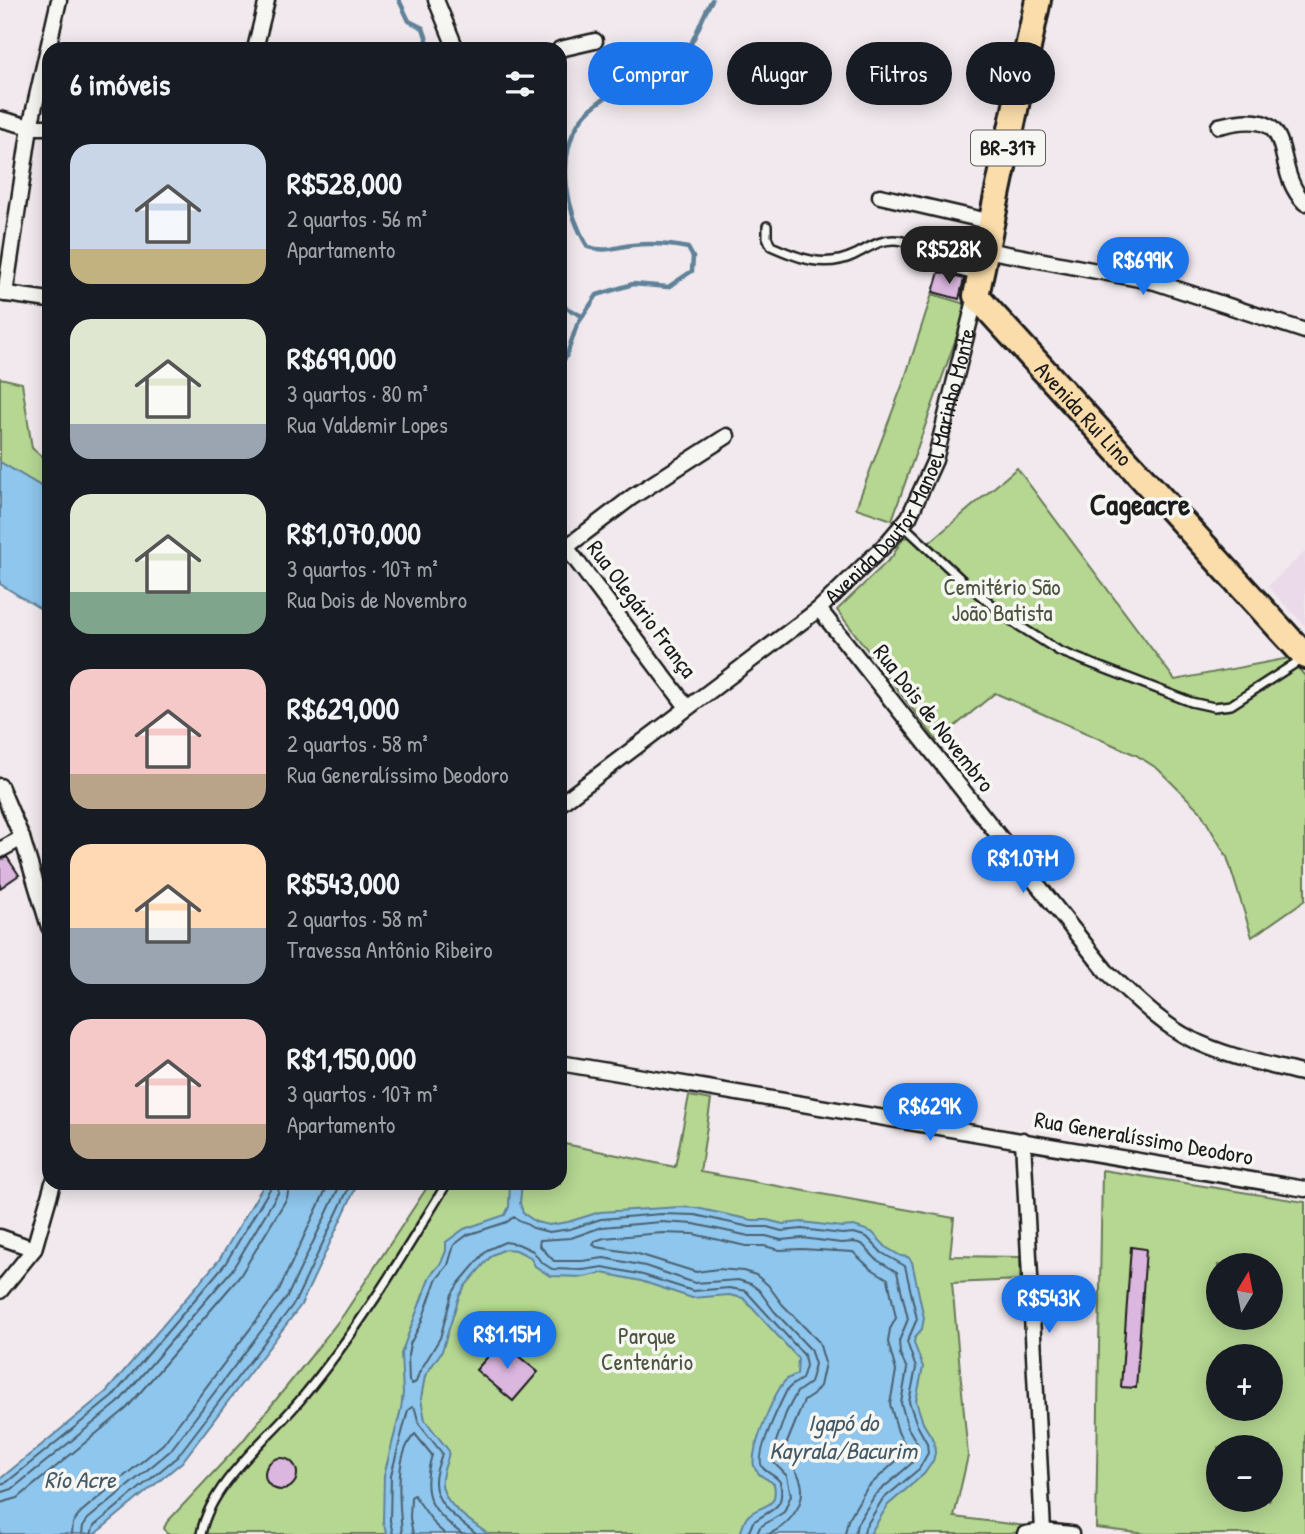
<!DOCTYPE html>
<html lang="pt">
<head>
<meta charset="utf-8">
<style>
	body { margin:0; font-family:"Patrick Hand",sans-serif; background:#20242c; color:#f1f3f6; height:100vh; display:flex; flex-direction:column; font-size:26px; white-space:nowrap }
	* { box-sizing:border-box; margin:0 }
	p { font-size:23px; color:#9ea1a6 }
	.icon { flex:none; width:38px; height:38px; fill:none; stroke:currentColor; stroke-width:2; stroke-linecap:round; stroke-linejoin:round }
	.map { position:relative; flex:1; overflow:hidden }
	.side { position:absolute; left:42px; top:42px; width:525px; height:1148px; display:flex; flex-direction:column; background:#171b24; border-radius:21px; box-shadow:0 4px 18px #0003 }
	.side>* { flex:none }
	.top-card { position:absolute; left:588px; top:42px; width:611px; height:63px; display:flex; gap:14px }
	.needle { width:46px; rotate:10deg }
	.controls { position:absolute; left:1206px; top:1253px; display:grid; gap:14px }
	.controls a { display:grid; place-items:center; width:77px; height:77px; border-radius:50%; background:#171b24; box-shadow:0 4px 18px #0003; font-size:35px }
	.price { position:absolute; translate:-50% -60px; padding:0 16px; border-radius:24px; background:#1a73e8; color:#fff; font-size:23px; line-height:46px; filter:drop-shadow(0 2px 4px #0008) }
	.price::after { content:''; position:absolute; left:50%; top:42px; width:21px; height:16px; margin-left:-10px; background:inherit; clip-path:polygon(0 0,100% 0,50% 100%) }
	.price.active { background:#222; color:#fff }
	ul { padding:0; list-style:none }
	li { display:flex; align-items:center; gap:21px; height:175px; padding:0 28px }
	li span { display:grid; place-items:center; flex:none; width:196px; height:140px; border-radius:21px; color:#555 }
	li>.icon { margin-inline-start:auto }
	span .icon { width:84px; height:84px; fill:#fffc; stroke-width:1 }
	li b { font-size:30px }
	h2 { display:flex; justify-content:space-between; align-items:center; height:84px; padding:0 28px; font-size:30px }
	.chip { padding:0 24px; border-radius:32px; background:#171b24; box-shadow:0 4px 18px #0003; font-size:24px; line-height:63px }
	.chip.active { background:#1a73e8; color:#fff }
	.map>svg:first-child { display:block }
	.built { fill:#eadaea }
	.green { fill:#b5d792; stroke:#687a57; stroke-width:2; fill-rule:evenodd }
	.water { fill:#8fc6ed; stroke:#618299; stroke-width:2 }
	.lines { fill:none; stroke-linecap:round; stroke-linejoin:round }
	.shore { stroke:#4a6070; stroke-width:2 }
	.stream { stroke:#618299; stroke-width:4.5 }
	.building { fill:#dbb6df; stroke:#1c1c1c; stroke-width:2 }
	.lane-casing { stroke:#1c1c1c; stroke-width:12 }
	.street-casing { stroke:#1c1c1c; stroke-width:19 }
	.highway-casing { stroke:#1c1c1c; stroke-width:30 }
	.lane { stroke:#f6f6f2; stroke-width:7 }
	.street { stroke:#f6f6f2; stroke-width:14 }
	.highway { stroke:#fbddab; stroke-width:24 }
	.labels { text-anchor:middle; stroke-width:7; stroke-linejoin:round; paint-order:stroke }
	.shield { fill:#f6f6f2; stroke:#5d5d5c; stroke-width:2 }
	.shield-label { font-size:21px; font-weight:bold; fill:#1c1c1c }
	.street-label { font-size:23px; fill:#1c1c1c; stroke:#f6f6f2 }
	.park-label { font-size:23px; fill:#4a543f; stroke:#f6f6f2 }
	.water-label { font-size:24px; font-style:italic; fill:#445865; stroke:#f6f6f2 }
	.district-label { font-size:30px; font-weight:bold; fill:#1c1c1c; stroke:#f6f6f2 }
</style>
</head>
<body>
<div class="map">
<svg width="1305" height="1534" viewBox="0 0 1305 1534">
	<rect width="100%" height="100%" fill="#f1e9ee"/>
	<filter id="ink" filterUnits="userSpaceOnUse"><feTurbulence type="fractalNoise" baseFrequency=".0143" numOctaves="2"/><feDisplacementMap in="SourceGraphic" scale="14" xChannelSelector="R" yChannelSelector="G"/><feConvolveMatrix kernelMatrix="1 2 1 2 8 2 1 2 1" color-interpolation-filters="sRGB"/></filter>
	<g filter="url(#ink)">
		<path class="built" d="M 1305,552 L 1305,626 L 1268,586 Z"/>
		<path class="green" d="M 932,294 L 965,304 L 961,324 L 892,520 L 856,508 L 905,378 Z
			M 0,378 L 22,383 L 32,448 L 49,463 L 49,491 L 0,462 Z
			M 1017,468 L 1175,680 L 1289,658 L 1305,676 L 1305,900 L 1252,937 L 1227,857 L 1200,811 L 1158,769 L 1136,755 L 995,693 L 937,741 L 837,610 L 892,557 L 903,538 L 909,537 L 923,548 Z
			M 689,1096 L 711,1100 L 700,1172 L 954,1218 L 950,1256 L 1020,1257 L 1020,1280 L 952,1283 L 968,1456 L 954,1517 L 1034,1527 L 1011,1534 L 167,1534 L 164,1528 L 167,1522 L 241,1443 L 312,1355 L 344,1314 L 430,1183 L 560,1183 L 560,1143 L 675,1167 Z
			M 1102,1170 L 1305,1202 L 1305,1534 L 1147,1534 L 1096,1528 ZM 1218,1265 L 1270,1265 L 1270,1318 L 1218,1318 ZM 1218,1356 L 1270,1356 L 1270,1409 L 1218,1409 ZM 1218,1447 L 1270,1447 L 1270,1500 L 1218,1500 Z"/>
		<path class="water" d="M 0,462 L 49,491 L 49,614 L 0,584 Z
			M 265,1183 L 358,1183 L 301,1305 L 182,1462 L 95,1534 L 0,1534 L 0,1479 L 106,1392 L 219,1260 Z
			M 510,1183 L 522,1183 L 520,1203 L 523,1213 L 536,1222 L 549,1225 L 568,1222 L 600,1212 L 680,1207 L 696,1208 L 752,1220 L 767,1220 L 783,1224 L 802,1222 L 842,1227 L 854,1226 L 872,1232 L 887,1248 L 901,1256 L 908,1257 L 912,1262 L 924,1318 L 922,1329 L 915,1337 L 914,1343 L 923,1367 L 916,1401 L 923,1423 L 934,1441 L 935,1453 L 933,1461 L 924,1474 L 888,1505 L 870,1534 L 740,1534 C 742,1529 744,1521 747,1517 C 759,1503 779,1511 774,1484 C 767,1478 756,1475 754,1466 C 750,1451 775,1389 787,1379 C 790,1377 794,1376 797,1374 L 798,1358 L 743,1298 L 729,1295 L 692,1298 L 641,1281 L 602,1273 L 584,1277 L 550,1276 L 535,1266 L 530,1257 L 516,1250 L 505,1249 L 492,1255 L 465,1286 L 459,1297 L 442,1351 L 425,1376 L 421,1399 L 425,1420 L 449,1451 C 448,1461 443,1469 442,1479 C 439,1503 472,1522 488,1534 L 387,1534 L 383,1522 L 384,1475 L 401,1409 L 403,1393 L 401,1354 L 430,1276 L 441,1263 L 446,1251 L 446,1242 L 464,1229 L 505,1215 L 509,1207 Z"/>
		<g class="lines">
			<path class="shore" d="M 0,1484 L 7,1482 L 112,1397 L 225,1264 L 270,1189 L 271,1183
				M 0,1493 L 12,1489 L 118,1403 L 232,1270 L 278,1193 L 280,1183
				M 0,1503 L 18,1498 L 126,1409 L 240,1276 L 287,1198 L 290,1183
				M 72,1534 L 73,1523 L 81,1512 L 163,1444 L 278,1292 L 329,1183
				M 82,1534 L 83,1526 L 88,1519 L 170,1451 L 287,1297 L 341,1183
				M 91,1534 L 94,1526 L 177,1457 L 295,1302 L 351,1183
				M 393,1534 L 390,1521 L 391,1475 L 408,1410 L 412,1407 L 415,1409 L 419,1424 L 442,1453 C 440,1462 435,1471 435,1481 C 434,1505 460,1521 476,1534
				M 402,1534 C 400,1506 393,1456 415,1434 L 432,1455 C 420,1495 430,1509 462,1534
				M 413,1534 L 410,1518 L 411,1497 L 414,1495 L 436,1526 L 445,1534
				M 748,1534 L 753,1522 C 771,1509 786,1509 780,1482 C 776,1475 768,1474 763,1468 C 753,1458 781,1402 787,1390 L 792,1385 L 802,1379 L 806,1366 L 804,1355 L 746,1291 L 729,1288 L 693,1291 L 643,1275 L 603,1267 L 583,1270 L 552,1269 L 541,1262 L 533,1251 L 518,1244 L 505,1242 L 487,1250 L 459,1283 L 452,1294 L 440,1338 L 419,1373 L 416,1382 L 412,1384 L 409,1381 L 408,1355 L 410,1344 L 421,1323 L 436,1280 L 448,1265 L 454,1245 L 467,1235 L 507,1222 L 514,1217 L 533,1228 L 549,1232 L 570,1229 L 601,1219 L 661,1214 L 695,1215 L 750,1227 L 767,1227 L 782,1231 L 802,1229 L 842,1234 L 854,1233 L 867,1237 L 882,1253 L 905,1266 L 917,1319 L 907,1342 L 916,1368 L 909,1402 L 917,1425 L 927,1443 L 928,1453 L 919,1469 L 882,1500 L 865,1528 L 864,1534
				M 757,1534 L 760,1527 L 784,1512 L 791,1495 L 787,1476 L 770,1459 L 786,1413 L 797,1392 L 810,1383 L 815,1364 L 810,1349 L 774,1311 L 759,1290 L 751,1284 L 738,1280 L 695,1283 L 645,1266 L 604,1258 L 582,1261 L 554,1261 L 539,1245 L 540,1240 L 571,1238 L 602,1227 L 661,1222 L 694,1224 L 749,1236 L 766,1236 L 781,1240 L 802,1238 L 841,1243 L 854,1242 L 862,1244 L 877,1260 L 897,1272 L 908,1319 L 899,1341 L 900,1354 L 907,1369 L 901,1403 L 908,1428 L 918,1445 L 919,1452 L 912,1463 L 875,1495 L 857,1524 L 855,1534
				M 769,1534 C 793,1523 812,1497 796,1471 C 793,1464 786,1460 782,1455 L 804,1401 L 813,1395 L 820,1386 L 825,1363 L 819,1342 L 782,1304 L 768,1285 L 756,1275 L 743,1271 L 718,1269 L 696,1272 L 635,1253 L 596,1247 L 593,1244 L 595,1241 L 604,1238 L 662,1233 L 693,1234 L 746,1246 L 764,1246 L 780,1250 L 802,1249 L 853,1252 L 870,1268 L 888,1279 L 896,1318 L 890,1329 L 888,1342 L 896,1371 L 890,1404 L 898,1432 L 908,1450 L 867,1488 L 848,1520 L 845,1534"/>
			<path class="stream" d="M 399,0 L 409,21 L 423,28 L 430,49
				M 560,305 L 582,316
				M 560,364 L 566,357 L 577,325 L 597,295 L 633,284 L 668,287 L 692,271 L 693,257 L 688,248 C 669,244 652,243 632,245 C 613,247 608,253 588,247 C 567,213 556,161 578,124 C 587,109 604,98 619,89 C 633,80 676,62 685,53 C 694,43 703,14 712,0"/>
		</g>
		<path class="building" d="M 939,272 L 964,279 L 959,299 L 933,292 Z
			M 7,857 L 19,875 L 0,888 L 0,860 Z
			M 1131,1247 L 1146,1249 L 1136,1388 L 1121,1387 Z
			M 501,1342 L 538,1372 L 513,1401 L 476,1370 Z
			M265 1474a16 16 0 1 1 32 0a16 16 0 1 1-32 0Z"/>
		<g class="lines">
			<g class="lane-casing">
				<path id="lane" d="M 767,226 L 767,237 L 771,246 C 798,258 825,269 854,255 C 867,249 880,239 895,240 C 914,240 920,257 935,264 C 949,270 964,273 977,276
					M 903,525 L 964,582 L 1016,624 L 1059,651 L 1191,702 L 1214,707 L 1231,705 L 1302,659
					M 201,1534 C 211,1482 269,1438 301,1399 C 357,1332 402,1257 447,1183"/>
			</g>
			<g class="street-casing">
				<g id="street">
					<path d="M 436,0 L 456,49"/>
					<path d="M 255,49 L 267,0"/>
					<path d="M 560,49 L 595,41"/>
					<path d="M 0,119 L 30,127 L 49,127"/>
					<path d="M 1219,126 C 1305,104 1267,165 1305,203"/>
					<path d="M 880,196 L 992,222"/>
					<path d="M 986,250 L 1155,282 L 1305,331"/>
					<path d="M 0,293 L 49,300"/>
					<path d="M 5,294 L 30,127 L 59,0"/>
					<path d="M 560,539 L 687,707"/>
					<path d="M 560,552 L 632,497 L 727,436"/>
					<path d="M 819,609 L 1106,971 C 1132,994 1159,1023 1191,1039 C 1226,1057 1266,1064 1305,1074"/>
					<path d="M 0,786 L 22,838 L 49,927"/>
					<path id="s1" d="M 560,804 L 819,609 L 886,544 L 909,517 L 935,460 L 976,296"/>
					<path d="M 0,850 L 22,838"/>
					<path d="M 560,1063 L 1305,1189"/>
					<path d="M 1023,1140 L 1043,1531"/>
					<path d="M 0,1237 L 34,1249"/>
					<path d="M 0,1291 L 34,1249 L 53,1183"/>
					<path d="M 1025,1534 L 1043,1531 L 1071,1534"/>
				</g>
			</g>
			<g class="highway-casing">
				<g id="highway">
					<path id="s2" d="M 1038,0 L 976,296 L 1305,656"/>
				</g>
			</g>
			<use href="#lane" class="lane"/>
			<use href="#street" class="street"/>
			<use href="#highway" class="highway"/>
		</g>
	</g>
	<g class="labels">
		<rect class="shield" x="971" y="130.5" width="74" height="35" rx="5"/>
		<g class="shield-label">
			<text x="1008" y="155">BR-317</text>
		</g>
		<g class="street-label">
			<text dy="8" stroke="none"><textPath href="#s2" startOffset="462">Avenida Rui Lino</textPath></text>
			<text dy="8" stroke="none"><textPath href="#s1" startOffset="494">Avenida Doutor Manoel Marinho Monte</textPath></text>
			<text transform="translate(642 609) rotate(53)" y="8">Rua Olegário França</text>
			<text transform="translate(934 718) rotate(52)" y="8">Rua Dois de Novembro</text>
			<text transform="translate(1144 1138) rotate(10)" y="8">Rua Generalíssimo Deodoro</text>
		</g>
		<g class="park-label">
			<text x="1002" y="595">Cemitério São<tspan x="1002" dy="26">João Batista</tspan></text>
			<text x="647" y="1344">Parque<tspan x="647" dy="26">Centenário</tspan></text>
		</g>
		<g class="water-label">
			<text x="843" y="1431">Igapó do<tspan x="843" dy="28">Kayrala/Bacurim</tspan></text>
			<text x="80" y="1488">Río Acre</text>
		</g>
		<g class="district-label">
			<text x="1140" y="515">Cageacre</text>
		</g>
	</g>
</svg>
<div class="controls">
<a><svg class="needle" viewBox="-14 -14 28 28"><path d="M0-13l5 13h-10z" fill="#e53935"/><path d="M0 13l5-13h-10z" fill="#9ea1a6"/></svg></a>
<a>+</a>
<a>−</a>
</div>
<b class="price active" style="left:949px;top:286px">R$528K</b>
<b class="price" style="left:1143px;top:297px">R$699K</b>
<b class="price" style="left:1023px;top:895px">R$1.07M</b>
<b class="price" style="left:930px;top:1143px">R$629K</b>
<b class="price" style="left:1049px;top:1335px">R$543K</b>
<b class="price" style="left:507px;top:1371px">R$1.15M</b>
<div class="top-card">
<a class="chip active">Comprar</a>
<a class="chip">Alugar</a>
<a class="chip">Filtros</a>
<a class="chip">Novo</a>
</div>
<section class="side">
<h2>6 imóveis<svg class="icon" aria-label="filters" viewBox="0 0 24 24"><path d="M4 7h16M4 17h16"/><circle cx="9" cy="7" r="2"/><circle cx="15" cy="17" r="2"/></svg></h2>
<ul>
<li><span style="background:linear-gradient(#c9d6e8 75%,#c2b280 0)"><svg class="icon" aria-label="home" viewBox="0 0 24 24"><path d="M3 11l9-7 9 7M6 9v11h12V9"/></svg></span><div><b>R$528,000</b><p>2 quartos · 56 m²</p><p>Apartamento</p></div></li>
<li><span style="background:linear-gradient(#dfe7d0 75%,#9aa5b1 0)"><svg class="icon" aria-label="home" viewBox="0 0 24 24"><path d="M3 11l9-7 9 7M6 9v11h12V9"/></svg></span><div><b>R$699,000</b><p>3 quartos · 80 m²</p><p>Rua Valdemir Lopes</p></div></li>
<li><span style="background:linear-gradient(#dfe7d0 70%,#7fa58c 0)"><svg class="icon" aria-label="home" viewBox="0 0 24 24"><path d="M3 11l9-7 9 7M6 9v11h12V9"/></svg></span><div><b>R$1,070,000</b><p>3 quartos · 107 m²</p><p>Rua Dois de Novembro</p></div></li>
<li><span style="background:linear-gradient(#f6c9c9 75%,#b9a48a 0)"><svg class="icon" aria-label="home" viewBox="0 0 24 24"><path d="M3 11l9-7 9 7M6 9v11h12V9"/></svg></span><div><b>R$629,000</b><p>2 quartos · 58 m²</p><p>Rua Generalíssimo Deodoro</p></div></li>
<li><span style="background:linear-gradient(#ffd9b3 60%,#9aa5b1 0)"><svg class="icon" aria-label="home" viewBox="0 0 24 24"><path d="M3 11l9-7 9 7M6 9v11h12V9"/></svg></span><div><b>R$543,000</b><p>2 quartos · 58 m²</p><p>Travessa Antônio Ribeiro</p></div></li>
<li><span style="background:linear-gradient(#f6c9c9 75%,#b9a48a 0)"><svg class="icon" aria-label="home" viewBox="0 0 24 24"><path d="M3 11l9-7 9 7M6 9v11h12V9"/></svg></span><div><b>R$1,150,000</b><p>3 quartos · 107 m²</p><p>Apartamento</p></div></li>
</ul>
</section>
</div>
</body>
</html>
